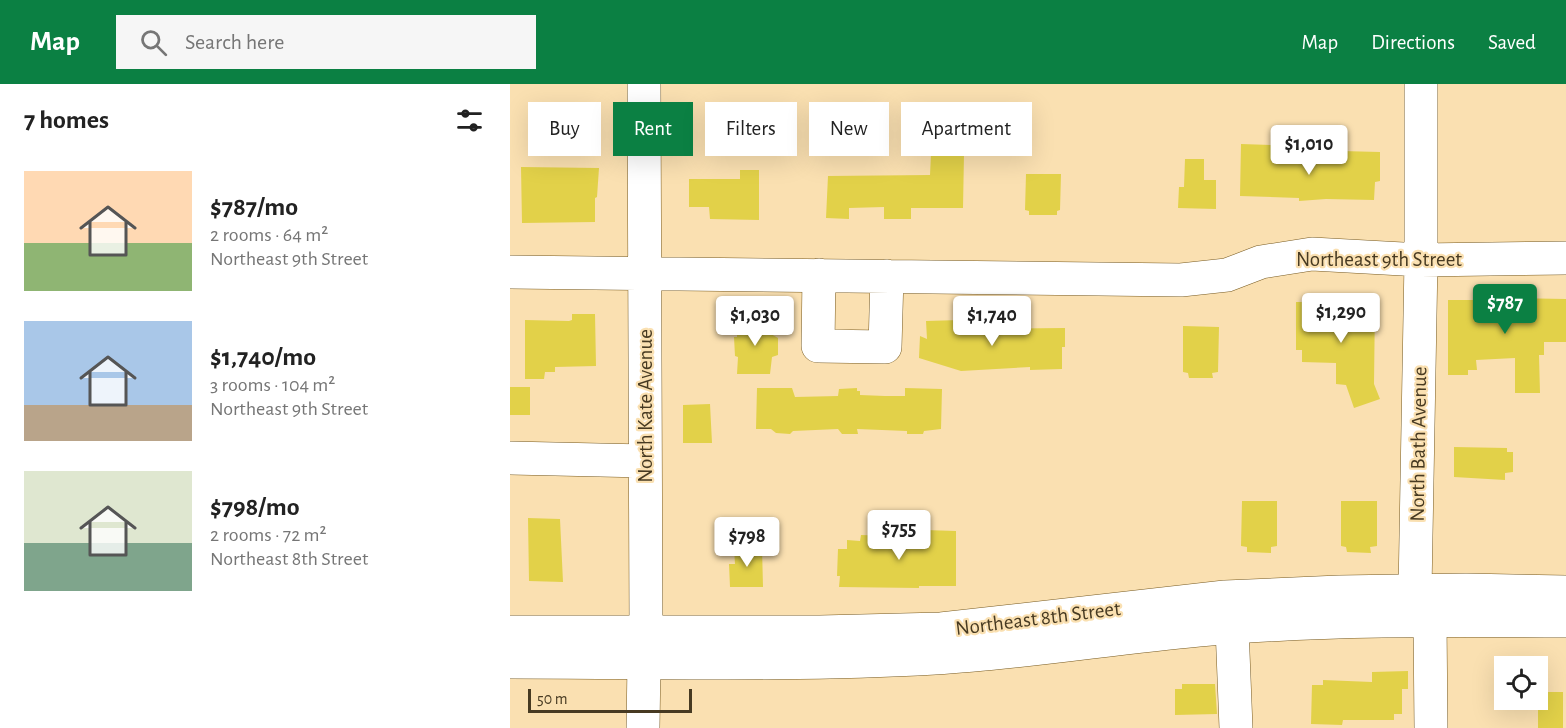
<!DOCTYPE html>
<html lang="en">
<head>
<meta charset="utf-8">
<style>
	body { margin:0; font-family:"Alegreya Sans",sans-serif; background:#f6f6f6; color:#222; height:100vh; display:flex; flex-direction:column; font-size:22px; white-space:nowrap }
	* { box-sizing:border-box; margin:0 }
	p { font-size:20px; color:#767676 }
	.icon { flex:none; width:33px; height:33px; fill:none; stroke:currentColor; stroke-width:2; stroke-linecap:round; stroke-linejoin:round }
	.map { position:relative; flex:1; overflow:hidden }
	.panel { display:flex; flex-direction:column; background:#fff; width:510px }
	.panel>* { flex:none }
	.banner { position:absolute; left:18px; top:18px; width:570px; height:54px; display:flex; gap:12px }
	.controls { position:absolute; left:984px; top:572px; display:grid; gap:12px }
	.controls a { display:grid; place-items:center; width:54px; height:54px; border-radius:0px; background:#fff; box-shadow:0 6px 24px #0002; font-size:30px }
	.scale { position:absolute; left:18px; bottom:15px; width:164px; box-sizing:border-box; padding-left:6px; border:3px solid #473a22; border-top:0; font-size:16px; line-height:21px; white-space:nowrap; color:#473a22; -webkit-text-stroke:4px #fae0b1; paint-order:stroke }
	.price { position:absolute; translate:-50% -51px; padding:0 14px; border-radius:6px; background:#fff; color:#222; font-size:20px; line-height:39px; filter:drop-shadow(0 2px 3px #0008) }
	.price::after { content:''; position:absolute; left:50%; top:36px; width:18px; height:14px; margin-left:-9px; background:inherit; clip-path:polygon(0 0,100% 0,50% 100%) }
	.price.selected { background:#0b8043; color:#fff }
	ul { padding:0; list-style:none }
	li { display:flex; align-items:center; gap:18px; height:150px; padding:0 24px }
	li span { display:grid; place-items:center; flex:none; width:168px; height:120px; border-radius:0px; color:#555 }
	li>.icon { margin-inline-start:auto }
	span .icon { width:72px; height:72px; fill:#fffc; stroke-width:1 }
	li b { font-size:26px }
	h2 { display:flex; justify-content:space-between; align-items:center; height:72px; padding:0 24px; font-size:26px }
	.chip { padding:0 21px; border-radius:0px; background:#fff; box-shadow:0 6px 24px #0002; font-size:21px; line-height:54px }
	.chip.selected { background:#0b8043; color:#fff }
	header { display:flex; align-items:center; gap:36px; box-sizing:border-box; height:84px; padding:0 30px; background:#0b8043; color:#fff }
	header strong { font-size:28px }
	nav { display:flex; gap:33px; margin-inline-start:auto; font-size:21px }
	.search { width:420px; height:54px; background:#f6f6f6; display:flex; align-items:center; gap:15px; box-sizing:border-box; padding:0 21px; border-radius:0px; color:#767676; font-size:22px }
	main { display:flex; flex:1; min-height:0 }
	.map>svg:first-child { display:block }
	.building { fill:#e2d149 }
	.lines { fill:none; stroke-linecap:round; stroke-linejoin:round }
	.minor-casing { stroke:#785b21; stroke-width:34 }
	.major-casing { stroke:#785b21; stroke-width:34 }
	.minor { stroke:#fff; stroke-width:33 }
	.major { stroke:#fff; stroke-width:33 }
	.labels { text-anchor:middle; stroke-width:4.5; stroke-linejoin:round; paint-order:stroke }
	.street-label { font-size:21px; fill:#473a22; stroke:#fae0b1 }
</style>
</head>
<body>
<header>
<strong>Map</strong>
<div class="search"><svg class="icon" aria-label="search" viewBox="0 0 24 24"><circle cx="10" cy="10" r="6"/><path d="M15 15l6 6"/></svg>Search here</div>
<nav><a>Map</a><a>Directions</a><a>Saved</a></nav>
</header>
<main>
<section class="panel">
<h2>7 homes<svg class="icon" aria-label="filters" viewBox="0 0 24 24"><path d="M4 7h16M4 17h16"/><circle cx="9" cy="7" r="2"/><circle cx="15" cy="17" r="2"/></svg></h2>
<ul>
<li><span style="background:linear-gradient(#ffd9b3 60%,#8fb573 0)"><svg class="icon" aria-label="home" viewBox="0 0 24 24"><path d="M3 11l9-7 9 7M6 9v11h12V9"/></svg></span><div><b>$787/mo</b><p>2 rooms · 64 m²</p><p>Northeast 9th Street</p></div></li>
<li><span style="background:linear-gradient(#a9c7e8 70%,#b9a48a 0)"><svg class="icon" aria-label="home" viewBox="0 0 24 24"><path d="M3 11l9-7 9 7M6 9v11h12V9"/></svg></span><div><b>$1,740/mo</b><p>3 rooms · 104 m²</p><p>Northeast 9th Street</p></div></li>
<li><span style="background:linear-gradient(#dfe7d0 60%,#7fa58c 0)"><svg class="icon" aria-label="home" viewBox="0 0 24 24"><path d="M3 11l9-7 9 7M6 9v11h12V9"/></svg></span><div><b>$798/mo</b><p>2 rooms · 72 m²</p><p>Northeast 8th Street</p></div></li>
</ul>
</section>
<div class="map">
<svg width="1056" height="644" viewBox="0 0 1056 644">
	<rect width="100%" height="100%" fill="#fae0b1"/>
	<path class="building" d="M 731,60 L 761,61 L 761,76 L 831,76 L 831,67 L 870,68 L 870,97 L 865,98 L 864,116 L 816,115 L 789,117 L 789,114 L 730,112 Z
		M 421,70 L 454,70 L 453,124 L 401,124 L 401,135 L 374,135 L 374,123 L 339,124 L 339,135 L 316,134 L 318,92 L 420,91 Z
		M 675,75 L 694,75 L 694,96 L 706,96 L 706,125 L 668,124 L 669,103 L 674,103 Z
		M 11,83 L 89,84 L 87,113 L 85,114 L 85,138 L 12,139 Z
		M 230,86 L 249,86 L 249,136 L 200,135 L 199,123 L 179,123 L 179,95 L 230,95 Z
		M 516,90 L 551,90 L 550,126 L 547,127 L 547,131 L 519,131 L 519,127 L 515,126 Z
		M 993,214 L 1056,215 L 1056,258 L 1034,258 L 1034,271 L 1029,271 L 1030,309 L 1005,309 L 1005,274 L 966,276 L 967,286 L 958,286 L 958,291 L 938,291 L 938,216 L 993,216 Z
		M 786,218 L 817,218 L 817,220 L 865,218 L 864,300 L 870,315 L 844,324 L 836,301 L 826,300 L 826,279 L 792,278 L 792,266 L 786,266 Z
		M 62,230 L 85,230 L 86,282 L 45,283 L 45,288 L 35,288 L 34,295 L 15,295 L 15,236 L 59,237 L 62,236 Z
		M 450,236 L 451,245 L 555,244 L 555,263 L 552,263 L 552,285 L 520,286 L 520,283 L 451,287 L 409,274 L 410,252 L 417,255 L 416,237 Z
		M 227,237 L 261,237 L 261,250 L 268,254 L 268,271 L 262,273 L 260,290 L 227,290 L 228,273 L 225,272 L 224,253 L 227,253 Z
		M 673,242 L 709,243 L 708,288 L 702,289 L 703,294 L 679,294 L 678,289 L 673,288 Z
		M 0,303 L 20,303 L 20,331 L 0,331 Z
		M 247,304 L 282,304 L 285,313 L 328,312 L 329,305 L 347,304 L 347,307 L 350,307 L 350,311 L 375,312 L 395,312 L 395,304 L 432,305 L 431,345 L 414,347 L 413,350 L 397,350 L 397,347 L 347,345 L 348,350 L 332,350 L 328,345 L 283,347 L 280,350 L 266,349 L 261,345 L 246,345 Z
		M 200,320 L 202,359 L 173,359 L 173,321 Z
		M 944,363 L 997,364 L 997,368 L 1003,368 L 1003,388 L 995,389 L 995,396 L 944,393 Z
		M 732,417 L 767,417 L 767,462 L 761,463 L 761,469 L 737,468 L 737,463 L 731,462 Z
		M 831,417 L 867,417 L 867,462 L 860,463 L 861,469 L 837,468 L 836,463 L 831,462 Z
		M 18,434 L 50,435 L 53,498 L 19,497 Z
		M 415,446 L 446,447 L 446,502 L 409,502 L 409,504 L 329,503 L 330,492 L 327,492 L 328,465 L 337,465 L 337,456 L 350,457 L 351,451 L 415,453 Z
		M 252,463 L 253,503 L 220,503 L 219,480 L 225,480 L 224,464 Z
		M 898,587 L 898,605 L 892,605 L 892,630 L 884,630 L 884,636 L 833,636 L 832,641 L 801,640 L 802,601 L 813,601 L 813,596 L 862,598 L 862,588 Z
		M 672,600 L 705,600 L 707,630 L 665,631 L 665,605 L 672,605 Z
		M 1028,608 L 1053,608 L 1053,644 L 1028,644 Z"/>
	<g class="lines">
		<g class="minor-casing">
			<path id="minor" d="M 911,0 L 911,176 L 905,507 L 920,536 L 921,644
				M 0,188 L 671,196 L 717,191 L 751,178 L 802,170 L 911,176 L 1056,174
				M 309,191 L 308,262 L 375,263 L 377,192
				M 0,374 L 135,377
				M 722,543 L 726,644
				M 133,644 L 134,578 L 136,548 L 134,0"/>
		</g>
		<g class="major-casing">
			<path id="major" d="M 0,548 L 310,548 L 431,545 L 715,513 L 829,508 L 956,506 L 1056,508
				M 0,578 C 141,578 285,582 425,574 C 514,569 601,554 689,546 C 811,535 934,536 1056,537"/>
		</g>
		<use href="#minor" class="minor"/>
		<use href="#major" class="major"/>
	</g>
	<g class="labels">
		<g class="street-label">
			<text x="869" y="182">Northeast 9th Street</text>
			<text transform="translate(135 322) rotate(-90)" y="7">North Kate Avenue</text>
			<text transform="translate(908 360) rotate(-89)" y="7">North Bath Avenue</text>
			<text transform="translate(528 534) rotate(-7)" y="7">Northeast 8th Street</text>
		</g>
	</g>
</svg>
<div class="controls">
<a><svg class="icon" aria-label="locate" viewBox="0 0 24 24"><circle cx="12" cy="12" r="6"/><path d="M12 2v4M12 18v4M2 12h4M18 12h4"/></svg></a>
</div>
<div class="scale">50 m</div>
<b class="price" style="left:799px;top:92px">$1,010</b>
<b class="price selected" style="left:995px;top:251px">$787</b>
<b class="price" style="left:831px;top:260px">$1,290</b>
<b class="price" style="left:245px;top:263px">$1,030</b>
<b class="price" style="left:482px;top:263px">$1,740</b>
<b class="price" style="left:389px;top:477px">$755</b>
<b class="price" style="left:237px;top:484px">$798</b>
<div class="banner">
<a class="chip">Buy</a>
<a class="chip selected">Rent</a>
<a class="chip">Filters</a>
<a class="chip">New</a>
<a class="chip">Apartment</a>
</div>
</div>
</main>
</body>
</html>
